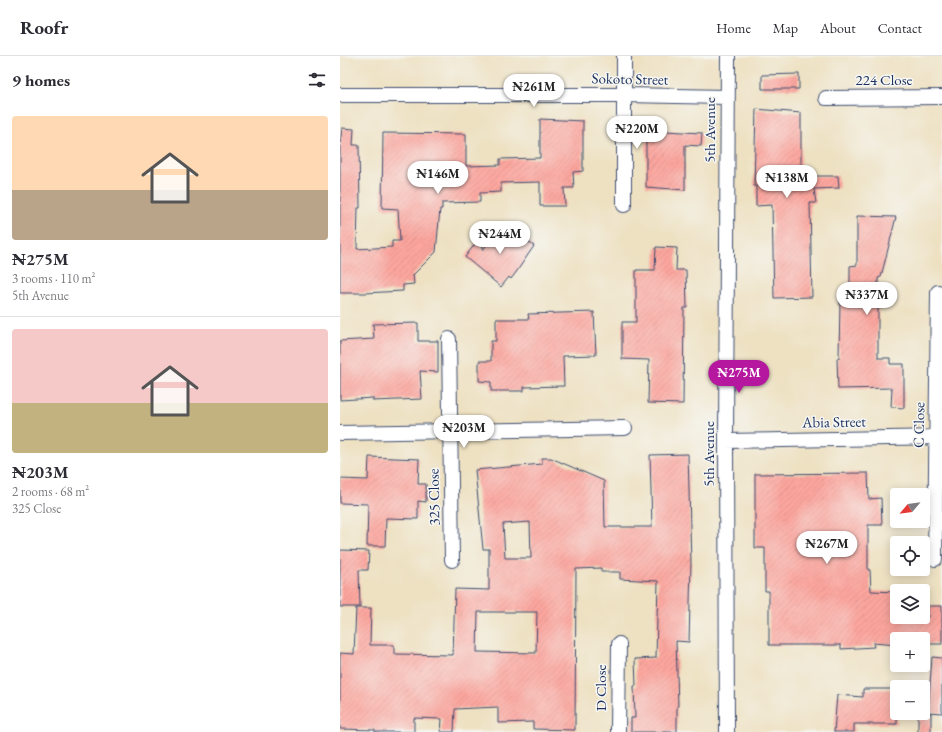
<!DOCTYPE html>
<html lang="en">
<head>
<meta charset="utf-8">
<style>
	body { margin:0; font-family:"EB Garamond",serif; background:#f7f7f7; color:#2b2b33; height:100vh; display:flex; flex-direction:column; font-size:15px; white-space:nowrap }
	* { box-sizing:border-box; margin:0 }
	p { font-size:13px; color:#7c7c81 }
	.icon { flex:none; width:22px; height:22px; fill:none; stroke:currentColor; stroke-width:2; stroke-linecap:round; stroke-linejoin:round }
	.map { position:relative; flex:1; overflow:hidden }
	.sheet { display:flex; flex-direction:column; background:#fff; width:340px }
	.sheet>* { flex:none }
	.needle { width:26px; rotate:241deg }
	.tools { position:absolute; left:550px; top:432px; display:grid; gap:8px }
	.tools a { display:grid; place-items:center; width:40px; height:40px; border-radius:4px; background:#fff; box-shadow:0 2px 10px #0003; font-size:20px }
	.price { position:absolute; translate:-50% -34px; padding:0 9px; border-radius:14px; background:#fff; color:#222; font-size:13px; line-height:26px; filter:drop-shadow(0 1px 2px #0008) }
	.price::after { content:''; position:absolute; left:50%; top:24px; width:12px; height:9px; margin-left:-6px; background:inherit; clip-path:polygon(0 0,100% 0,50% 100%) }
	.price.active { background:#b5179e; color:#fff }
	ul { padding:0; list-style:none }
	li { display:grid; align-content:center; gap:8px; height:212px; padding:0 12px }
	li+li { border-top:1px solid #e1e1e2 }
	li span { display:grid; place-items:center; height:124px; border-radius:4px; color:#555 }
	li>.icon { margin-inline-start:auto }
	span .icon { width:72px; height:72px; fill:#fffc; stroke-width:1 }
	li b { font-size:17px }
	h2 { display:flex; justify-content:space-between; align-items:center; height:48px; padding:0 12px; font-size:17px }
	header { display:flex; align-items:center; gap:24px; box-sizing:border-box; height:56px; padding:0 20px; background:#fff; border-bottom:1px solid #e1e1e2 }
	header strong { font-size:19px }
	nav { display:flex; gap:22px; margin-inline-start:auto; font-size:14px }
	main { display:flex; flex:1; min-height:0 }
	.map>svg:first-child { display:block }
	.building { fill:url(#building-hatch); fill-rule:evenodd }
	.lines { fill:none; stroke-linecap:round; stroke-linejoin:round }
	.street-casing { stroke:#3b4a6d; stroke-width:16 }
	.street { stroke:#fff; stroke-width:14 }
	.labels { text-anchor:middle; stroke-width:3; stroke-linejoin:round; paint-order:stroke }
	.street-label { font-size:15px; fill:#1b2f5e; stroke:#f6f6f2 }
</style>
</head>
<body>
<header>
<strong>Roofr</strong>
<nav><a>Home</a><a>Map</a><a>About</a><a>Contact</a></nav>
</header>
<main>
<section class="sheet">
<h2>9 homes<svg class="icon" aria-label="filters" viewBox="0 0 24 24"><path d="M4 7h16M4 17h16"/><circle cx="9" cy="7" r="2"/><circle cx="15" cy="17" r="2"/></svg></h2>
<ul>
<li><span style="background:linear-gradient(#ffd9b3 60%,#b9a48a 0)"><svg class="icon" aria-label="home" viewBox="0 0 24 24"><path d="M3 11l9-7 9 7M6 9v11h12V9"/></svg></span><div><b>₦275M</b><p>3 rooms · 110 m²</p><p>5th Avenue</p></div></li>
<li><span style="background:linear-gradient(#f6c9c9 60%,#c2b280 0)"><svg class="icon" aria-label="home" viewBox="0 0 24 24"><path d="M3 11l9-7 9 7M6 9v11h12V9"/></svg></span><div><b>₦203M</b><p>2 rooms · 68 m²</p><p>325 Close</p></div></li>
</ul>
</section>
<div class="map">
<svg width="602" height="676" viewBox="0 0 602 676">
	<defs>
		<pattern id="building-hatch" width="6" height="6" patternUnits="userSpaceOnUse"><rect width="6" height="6" fill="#fca69e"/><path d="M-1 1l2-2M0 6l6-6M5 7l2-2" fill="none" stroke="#d78f8a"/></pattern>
	</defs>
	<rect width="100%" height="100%" fill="#f6f6f2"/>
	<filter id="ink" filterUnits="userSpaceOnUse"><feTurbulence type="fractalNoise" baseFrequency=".025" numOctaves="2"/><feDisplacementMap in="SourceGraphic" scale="8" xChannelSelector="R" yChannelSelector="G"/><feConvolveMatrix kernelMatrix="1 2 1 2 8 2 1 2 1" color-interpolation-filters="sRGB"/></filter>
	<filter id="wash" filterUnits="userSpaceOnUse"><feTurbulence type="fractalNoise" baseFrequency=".012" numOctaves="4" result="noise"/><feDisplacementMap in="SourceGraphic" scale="16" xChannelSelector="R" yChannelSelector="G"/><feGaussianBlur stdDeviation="0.9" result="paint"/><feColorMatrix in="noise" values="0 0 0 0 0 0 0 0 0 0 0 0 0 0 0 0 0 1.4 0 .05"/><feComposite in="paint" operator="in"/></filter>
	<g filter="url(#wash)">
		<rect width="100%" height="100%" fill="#eee1c2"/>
		<g id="blocks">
			<path class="building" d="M 459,18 L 459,33 L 422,33 L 422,19 Z
				M 416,53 L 461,57 L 461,120 L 498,120 L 499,132 L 474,133 L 476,147 L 470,147 L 472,241 L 434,242 L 432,149 L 416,150 L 416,130 L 414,130 Z
				M 200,63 L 243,65 L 243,115 L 233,116 L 234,132 L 224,132 L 225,150 L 200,150 L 200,126 L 161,127 L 161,136 L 140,137 L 140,146 L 102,147 L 102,153 L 100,153 L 96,196 L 73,219 L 74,228 L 63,229 L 63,235 L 24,237 L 0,237 L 0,90 L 2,72 L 14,73 L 13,89 L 19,89 L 20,152 L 18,152 L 17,193 L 52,191 L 52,185 L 60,185 L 58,153 L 42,152 L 43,77 L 126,78 L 126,110 L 160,109 L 160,103 L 200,102 Z
				M 306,74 L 362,77 L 361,90 L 345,89 L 345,134 L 306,131 Z
				M 517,160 L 556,161 L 541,221 L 538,222 L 538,302 L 550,302 L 550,308 L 564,308 L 564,352 L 551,351 L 552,332 L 498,333 L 497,302 L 499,302 L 500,244 L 510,244 L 510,210 L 517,209 Z
				M 161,167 L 194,190 L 177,215 L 171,223 L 169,221 L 161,231 L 125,201 L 142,179 L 143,194 Z
				M 316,191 L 337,192 L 336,214 L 346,214 L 347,252 L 344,252 L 343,348 L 308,347 L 309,304 L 282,303 L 282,266 L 296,266 L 296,214 L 315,214 Z
				M 254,256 L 256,299 L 223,300 L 224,330 L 184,331 L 184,335 L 151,335 L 151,326 L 139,325 L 139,305 L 151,305 L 151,285 L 156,285 L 156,263 L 189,263 L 188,258 Z
				M 78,267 L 78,285 L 98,285 L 98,316 L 80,315 L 82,343 L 33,345 L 33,342 L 0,344 L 0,285 L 34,283 L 33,268 Z
				M 348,398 L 351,507 L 349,586 L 336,585 L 338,650 L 337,650 L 337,676 L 291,676 L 291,662 L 295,662 L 294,630 L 296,630 L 295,603 L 316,602 L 318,525 L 280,523 L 280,516 L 261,516 L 261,512 L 236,513 L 235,674 L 193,673 L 193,666 L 158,667 L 158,651 L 115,653 L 114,676 L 101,676 L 102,663 L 74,662 L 74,676 L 35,676 L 35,674 L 0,673 L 0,597 L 14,598 L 16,552 L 31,552 L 30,589 L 54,589 L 54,598 L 113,599 L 115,533 L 149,534 L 149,493 L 143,493 L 135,414 L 202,408 L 202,402 L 211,402 L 264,425 L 265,471 L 312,471 L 310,399 ZM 190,466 L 191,502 L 165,502 L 163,468 ZM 138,556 L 197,556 L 196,597 L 137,596 Z
				M 29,401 L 79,403 L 78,428 L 86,428 L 86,446 L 78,445 L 78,463 L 46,462 L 45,490 L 27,490 L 28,448 L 0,447 L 0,423 L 28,424 Z
				M 528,417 L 529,443 L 541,442 L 542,469 L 528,469 L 528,514 L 530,514 L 531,535 L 557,536 L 557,561 L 588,561 L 588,550 L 602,550 L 602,588 L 588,588 L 588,583 L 557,583 L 557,589 L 533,587 L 534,591 L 501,593 L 501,589 L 429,589 L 429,535 L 425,535 L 425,492 L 415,492 L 415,418 Z
				M 0,494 L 29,495 L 28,514 L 19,514 L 20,551 L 0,551 Z
				M 592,601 L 602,602 L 602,657 L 588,656 Z
				M 523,633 L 557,633 L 557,668 L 514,668 L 514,676 L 494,676 L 497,639 L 523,641 Z
				M 578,657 L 591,657 L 591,676 L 578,676 Z"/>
		</g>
	</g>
	<g filter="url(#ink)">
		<use href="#blocks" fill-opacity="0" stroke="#3b4a6d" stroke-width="1"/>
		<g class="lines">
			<g class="street-casing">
				<path id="street" d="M 284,0 L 284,149
					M 0,39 L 284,39 L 387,41
					M 486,42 L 602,41
					M 109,283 L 112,504
					M 0,377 L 285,372
					M 386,385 L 602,381
					M 595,503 L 598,236
					M 278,676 L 279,588
					M 387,676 L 386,385 L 388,0"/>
			</g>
			<use href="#street" class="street"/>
		</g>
	</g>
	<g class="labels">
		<g class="street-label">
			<text transform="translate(290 23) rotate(1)" y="5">Sokoto Street</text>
			<text x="544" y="29">224 Close</text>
			<text transform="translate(370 74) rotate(-90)" y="5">5th Avenue</text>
			<text transform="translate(494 366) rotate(-1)" y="5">Abia Street</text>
			<text transform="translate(579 369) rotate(-89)" y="5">C Close</text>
			<text transform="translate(369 398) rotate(-90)" y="5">5th Avenue</text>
			<text transform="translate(94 441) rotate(-91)" y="5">325 Close</text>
			<text transform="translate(261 632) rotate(-90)" y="5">D Close</text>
		</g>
	</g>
</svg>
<div class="tools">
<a><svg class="needle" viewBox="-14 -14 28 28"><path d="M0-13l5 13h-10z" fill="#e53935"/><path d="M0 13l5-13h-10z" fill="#7c7c81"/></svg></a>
<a><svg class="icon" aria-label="locate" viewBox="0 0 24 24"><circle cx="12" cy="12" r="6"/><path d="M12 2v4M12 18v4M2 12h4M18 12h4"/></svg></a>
<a><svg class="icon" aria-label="layers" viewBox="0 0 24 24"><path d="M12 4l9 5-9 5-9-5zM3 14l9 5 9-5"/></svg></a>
<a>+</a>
<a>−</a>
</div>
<b class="price" style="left:194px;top:52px">₦261M</b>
<b class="price" style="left:297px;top:94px">₦220M</b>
<b class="price" style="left:98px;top:139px">₦146M</b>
<b class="price" style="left:447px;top:143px">₦138M</b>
<b class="price" style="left:160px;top:199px">₦244M</b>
<b class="price" style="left:527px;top:260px">₦337M</b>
<b class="price active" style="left:399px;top:338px">₦275M</b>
<b class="price" style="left:124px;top:393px">₦203M</b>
<b class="price" style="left:487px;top:509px">₦267M</b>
</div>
</main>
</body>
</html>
